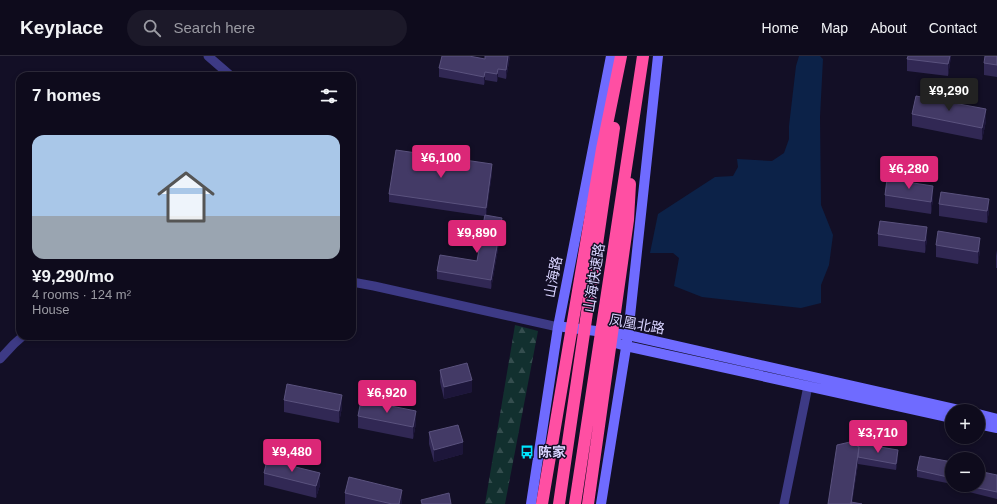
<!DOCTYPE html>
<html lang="en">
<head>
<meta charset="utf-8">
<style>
	body { margin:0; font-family:Arial,"Noto Sans SC",sans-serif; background:#1c1929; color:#f1f3f6; height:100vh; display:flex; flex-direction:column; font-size:15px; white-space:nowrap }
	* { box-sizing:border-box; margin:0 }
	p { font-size:13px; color:#9b9ba3 }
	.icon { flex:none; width:22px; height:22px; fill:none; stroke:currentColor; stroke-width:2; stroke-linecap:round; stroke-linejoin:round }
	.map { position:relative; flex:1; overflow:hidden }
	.drawer { position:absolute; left:16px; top:16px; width:340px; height:268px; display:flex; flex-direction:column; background:#0e0b1c; border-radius:12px; box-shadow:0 2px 6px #0003,0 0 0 1px #2e2b3b }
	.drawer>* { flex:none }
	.buttons { position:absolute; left:945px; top:348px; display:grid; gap:8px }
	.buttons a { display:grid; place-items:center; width:40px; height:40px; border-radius:50%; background:#0e0b1c; box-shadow:0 2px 6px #0003,0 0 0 1px #2e2b3b; font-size:20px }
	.price { position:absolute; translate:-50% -34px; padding:0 9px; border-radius:4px; background:#db2777; color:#fff; font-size:13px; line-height:26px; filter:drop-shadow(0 1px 2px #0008) }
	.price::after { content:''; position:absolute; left:50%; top:24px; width:12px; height:9px; margin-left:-6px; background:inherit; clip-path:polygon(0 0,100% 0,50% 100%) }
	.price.active { background:#222; color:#fff }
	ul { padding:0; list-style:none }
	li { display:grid; align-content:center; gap:8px; height:212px; padding:0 16px }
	li span { display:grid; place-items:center; height:124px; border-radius:12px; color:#555 }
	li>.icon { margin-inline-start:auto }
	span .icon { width:72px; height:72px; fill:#fffc; stroke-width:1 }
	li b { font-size:17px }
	h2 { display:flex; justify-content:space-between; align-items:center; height:48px; padding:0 16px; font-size:17px }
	header { display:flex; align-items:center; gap:24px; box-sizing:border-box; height:56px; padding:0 20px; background:#0e0b1c; border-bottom:1px solid #2e2b3b }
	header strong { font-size:19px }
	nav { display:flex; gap:22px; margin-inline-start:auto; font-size:14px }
	.search { width:280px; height:36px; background:#1c1929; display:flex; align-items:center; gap:10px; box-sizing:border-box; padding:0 14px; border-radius:22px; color:#9b9ba3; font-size:15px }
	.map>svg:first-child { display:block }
	.forest { fill:url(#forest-firs) }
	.water { fill:#0c2248 }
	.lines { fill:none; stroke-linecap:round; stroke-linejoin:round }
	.street { stroke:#3d3a85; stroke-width:9 }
	.secondary { stroke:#6f6bff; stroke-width:10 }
	.highway-bridge { stroke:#ff4fa3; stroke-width:12 }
	.wall { fill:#312854 }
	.shaded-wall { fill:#1d163a }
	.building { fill:#433a66; stroke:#5a527e }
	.labels { text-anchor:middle; stroke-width:3; stroke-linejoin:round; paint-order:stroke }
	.street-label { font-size:14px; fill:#d9d4ff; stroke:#130f26 }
	.poi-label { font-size:14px; font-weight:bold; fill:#d9d4ff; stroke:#130f26; text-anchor:start }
</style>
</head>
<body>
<header>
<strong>Keyplace</strong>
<div class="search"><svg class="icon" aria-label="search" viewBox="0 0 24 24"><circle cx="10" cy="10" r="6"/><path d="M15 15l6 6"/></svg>Search here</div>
<nav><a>Home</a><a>Map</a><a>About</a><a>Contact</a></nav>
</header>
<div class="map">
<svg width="997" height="448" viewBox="0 0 997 448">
	<defs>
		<pattern id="forest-firs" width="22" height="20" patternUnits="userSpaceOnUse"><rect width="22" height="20" fill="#12302f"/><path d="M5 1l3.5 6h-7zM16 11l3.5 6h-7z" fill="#344d4e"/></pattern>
	</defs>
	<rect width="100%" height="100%" fill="#130f26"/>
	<path class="forest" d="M 515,269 L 538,275 L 505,448 L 485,448 Z"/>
	<path class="water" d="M 799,0 L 820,0 L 823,3 L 820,61 L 821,149 L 833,179 L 829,209 L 821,229 L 821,247 L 801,252 L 702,241 L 674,230 L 679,202 L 673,197 L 650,197 L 658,158 L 715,121 L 733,120 L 738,111 L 737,103 L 772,105 L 784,97 L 789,83 L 789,70 L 796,10 Z"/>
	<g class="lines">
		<path class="street" d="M 208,0 L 231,20
			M 352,226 L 374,230 L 558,271
			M 0,303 L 14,288 L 23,280
			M 784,448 L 808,330"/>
		<path class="secondary" d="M 564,271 L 628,279 L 963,355
			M 605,284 L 626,290 L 952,362
			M 978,358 L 997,363
			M 978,368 L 997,372
			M 531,448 L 558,271 L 611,0
			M 601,448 L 628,279 L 658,0"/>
		<path class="highway-bridge" d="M 542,448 L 602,93 L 621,0
			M 559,448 L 614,72
			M 575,448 L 643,0
			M 588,448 L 628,164 L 630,128"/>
	</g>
	<path class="wall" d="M 485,0 L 510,0 L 506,23 L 498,21 L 497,26 L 485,24 L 484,29 L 439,21 L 439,12 L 485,3 Z
		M 951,0 L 948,20 L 907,15 L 907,3 Z
		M 997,0 L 997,21 L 984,19 L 984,7 Z
		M 912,58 L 986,65 L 982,84 L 912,70 Z
		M 492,117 L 486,159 L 502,170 L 491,233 L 437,223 L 437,215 L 477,205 L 484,160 L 389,146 L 389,138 Z
		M 885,139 L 933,142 L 931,158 L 885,151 Z
		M 939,148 L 989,155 L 987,167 L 939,160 Z
		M 878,178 L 927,183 L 925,197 L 878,190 Z
		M 936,189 L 980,194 L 978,208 L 936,201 Z
		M 997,194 L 997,212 L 996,212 L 996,200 Z
		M 440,314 L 472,336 L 444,343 L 440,326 Z
		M 284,344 L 342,351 L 339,367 L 284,356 Z
		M 358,360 L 416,367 L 413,383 L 358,372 Z
		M 429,376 L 463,398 L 434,406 L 429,388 Z
		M 856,389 L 898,401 L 896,414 L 858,408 L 852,446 L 828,448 Z
		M 952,406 L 952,428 L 917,421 L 917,414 Z
		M 264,417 L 320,429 L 316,442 L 264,429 Z
		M 997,419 L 997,443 L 969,436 L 969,429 Z
		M 345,437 L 402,446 L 402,448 L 345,448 Z"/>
	<path class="shaded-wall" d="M 508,0 L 510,0 L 506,23 L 506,14 Z
		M 950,0 L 951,0 L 951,2 L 948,20 L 948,8 Z
		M 498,13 L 498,21 L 497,26 L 497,18 Z
		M 485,16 L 485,24 L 484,29 L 484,21 Z
		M 986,53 L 986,65 L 982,84 L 982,72 Z
		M 492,108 L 492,117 L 486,161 L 486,152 Z
		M 933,130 L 933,142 L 931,158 L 931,146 Z
		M 989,143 L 989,155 L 987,167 L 987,155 Z
		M 502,162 L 502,170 L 491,233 L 491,224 Z
		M 927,171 L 927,183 L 925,197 L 925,185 Z
		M 980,182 L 980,194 L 978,208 L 978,196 Z
		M 472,324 L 472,336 L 444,343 L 444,331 Z
		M 342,339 L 342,351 L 339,367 L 339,355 Z
		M 416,355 L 416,367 L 413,383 L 413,371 Z
		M 463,386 L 463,398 L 434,406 L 434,394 Z
		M 898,394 L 898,401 L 896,414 L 896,408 Z
		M 858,401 L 858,408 L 852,448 L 851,448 Z
		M 320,417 L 320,429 L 316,442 L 316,430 Z
		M 402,434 L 402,448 L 399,448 Z"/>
	<path class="building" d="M 442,0 L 469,0 L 485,3 L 485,0 L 508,0 L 506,14 L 498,13 L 497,18 L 485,16 L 484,21 L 439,12 Z
		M 908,0 L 950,0 L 948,8 L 907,3 Z
		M 985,0 L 997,0 L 997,9 L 984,7 Z
		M 916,40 L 986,53 L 982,72 L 912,58 Z
		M 396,94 L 492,108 L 486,152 L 389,138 Z
		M 887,123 L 933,130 L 931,146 L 885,139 Z
		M 941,136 L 989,143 L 987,155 L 939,148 Z
		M 485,159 L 502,162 L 491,224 L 437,215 L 440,199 L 477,205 Z
		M 880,165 L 927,171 L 925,185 L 878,178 Z
		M 938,175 L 980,182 L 978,196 L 936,189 Z
		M 467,307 L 472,324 L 444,331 L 440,314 Z
		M 287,328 L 342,339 L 339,355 L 284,344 Z
		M 361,344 L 416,355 L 413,371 L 358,360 Z
		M 458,369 L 463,386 L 434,394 L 429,376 Z
		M 850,386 L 859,391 L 851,448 L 828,448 L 837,389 Z
		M 856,387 L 898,394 L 896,408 L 858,401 L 859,391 L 856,389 Z
		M 920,400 L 952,406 L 952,422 L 917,414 Z
		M 267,404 L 320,417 L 316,430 L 264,417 Z
		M 978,415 L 997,419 L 997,436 L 969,430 L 969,429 L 978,429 Z
		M 349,421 L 402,434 L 399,448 L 392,448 L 345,437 Z
		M 449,437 L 451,448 L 422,448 L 421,444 Z
		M 851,446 L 862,448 L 851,448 Z"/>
	<defs>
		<g id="bus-bare" transform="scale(1.08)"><path d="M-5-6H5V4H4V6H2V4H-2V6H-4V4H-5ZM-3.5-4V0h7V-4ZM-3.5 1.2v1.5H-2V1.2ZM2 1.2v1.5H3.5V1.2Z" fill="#00e5ff" stroke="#130f26" stroke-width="2.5" paint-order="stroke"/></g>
	</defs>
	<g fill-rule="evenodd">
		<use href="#bus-bare" x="527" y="396"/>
	</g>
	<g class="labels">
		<g class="street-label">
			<text transform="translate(553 221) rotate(-79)" y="5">山海路</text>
			<text transform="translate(594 222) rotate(-81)" y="5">山海快速路</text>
			<text transform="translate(637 268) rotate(10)" y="5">凤凰北路</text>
		</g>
		<g class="poi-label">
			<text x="538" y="401">陈家</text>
		</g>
	</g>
</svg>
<div class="buttons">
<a>+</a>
<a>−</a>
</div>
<b class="price active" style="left:949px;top:56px">¥9,290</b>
<b class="price" style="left:441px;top:123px">¥6,100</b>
<b class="price" style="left:909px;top:134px">¥6,280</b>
<b class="price" style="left:477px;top:198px">¥9,890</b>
<b class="price" style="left:387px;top:358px">¥6,920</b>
<b class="price" style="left:878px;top:398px">¥3,710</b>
<b class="price" style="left:292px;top:417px">¥9,480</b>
<section class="drawer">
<h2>7 homes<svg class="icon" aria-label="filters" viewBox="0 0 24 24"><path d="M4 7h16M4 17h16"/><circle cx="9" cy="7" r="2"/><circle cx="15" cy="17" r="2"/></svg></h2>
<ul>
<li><span style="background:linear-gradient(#a9c7e8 65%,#9aa5b1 0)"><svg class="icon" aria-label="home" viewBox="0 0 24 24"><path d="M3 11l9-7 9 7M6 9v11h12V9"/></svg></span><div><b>¥9,290/mo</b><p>4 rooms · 124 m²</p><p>House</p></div></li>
</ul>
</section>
</div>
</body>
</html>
